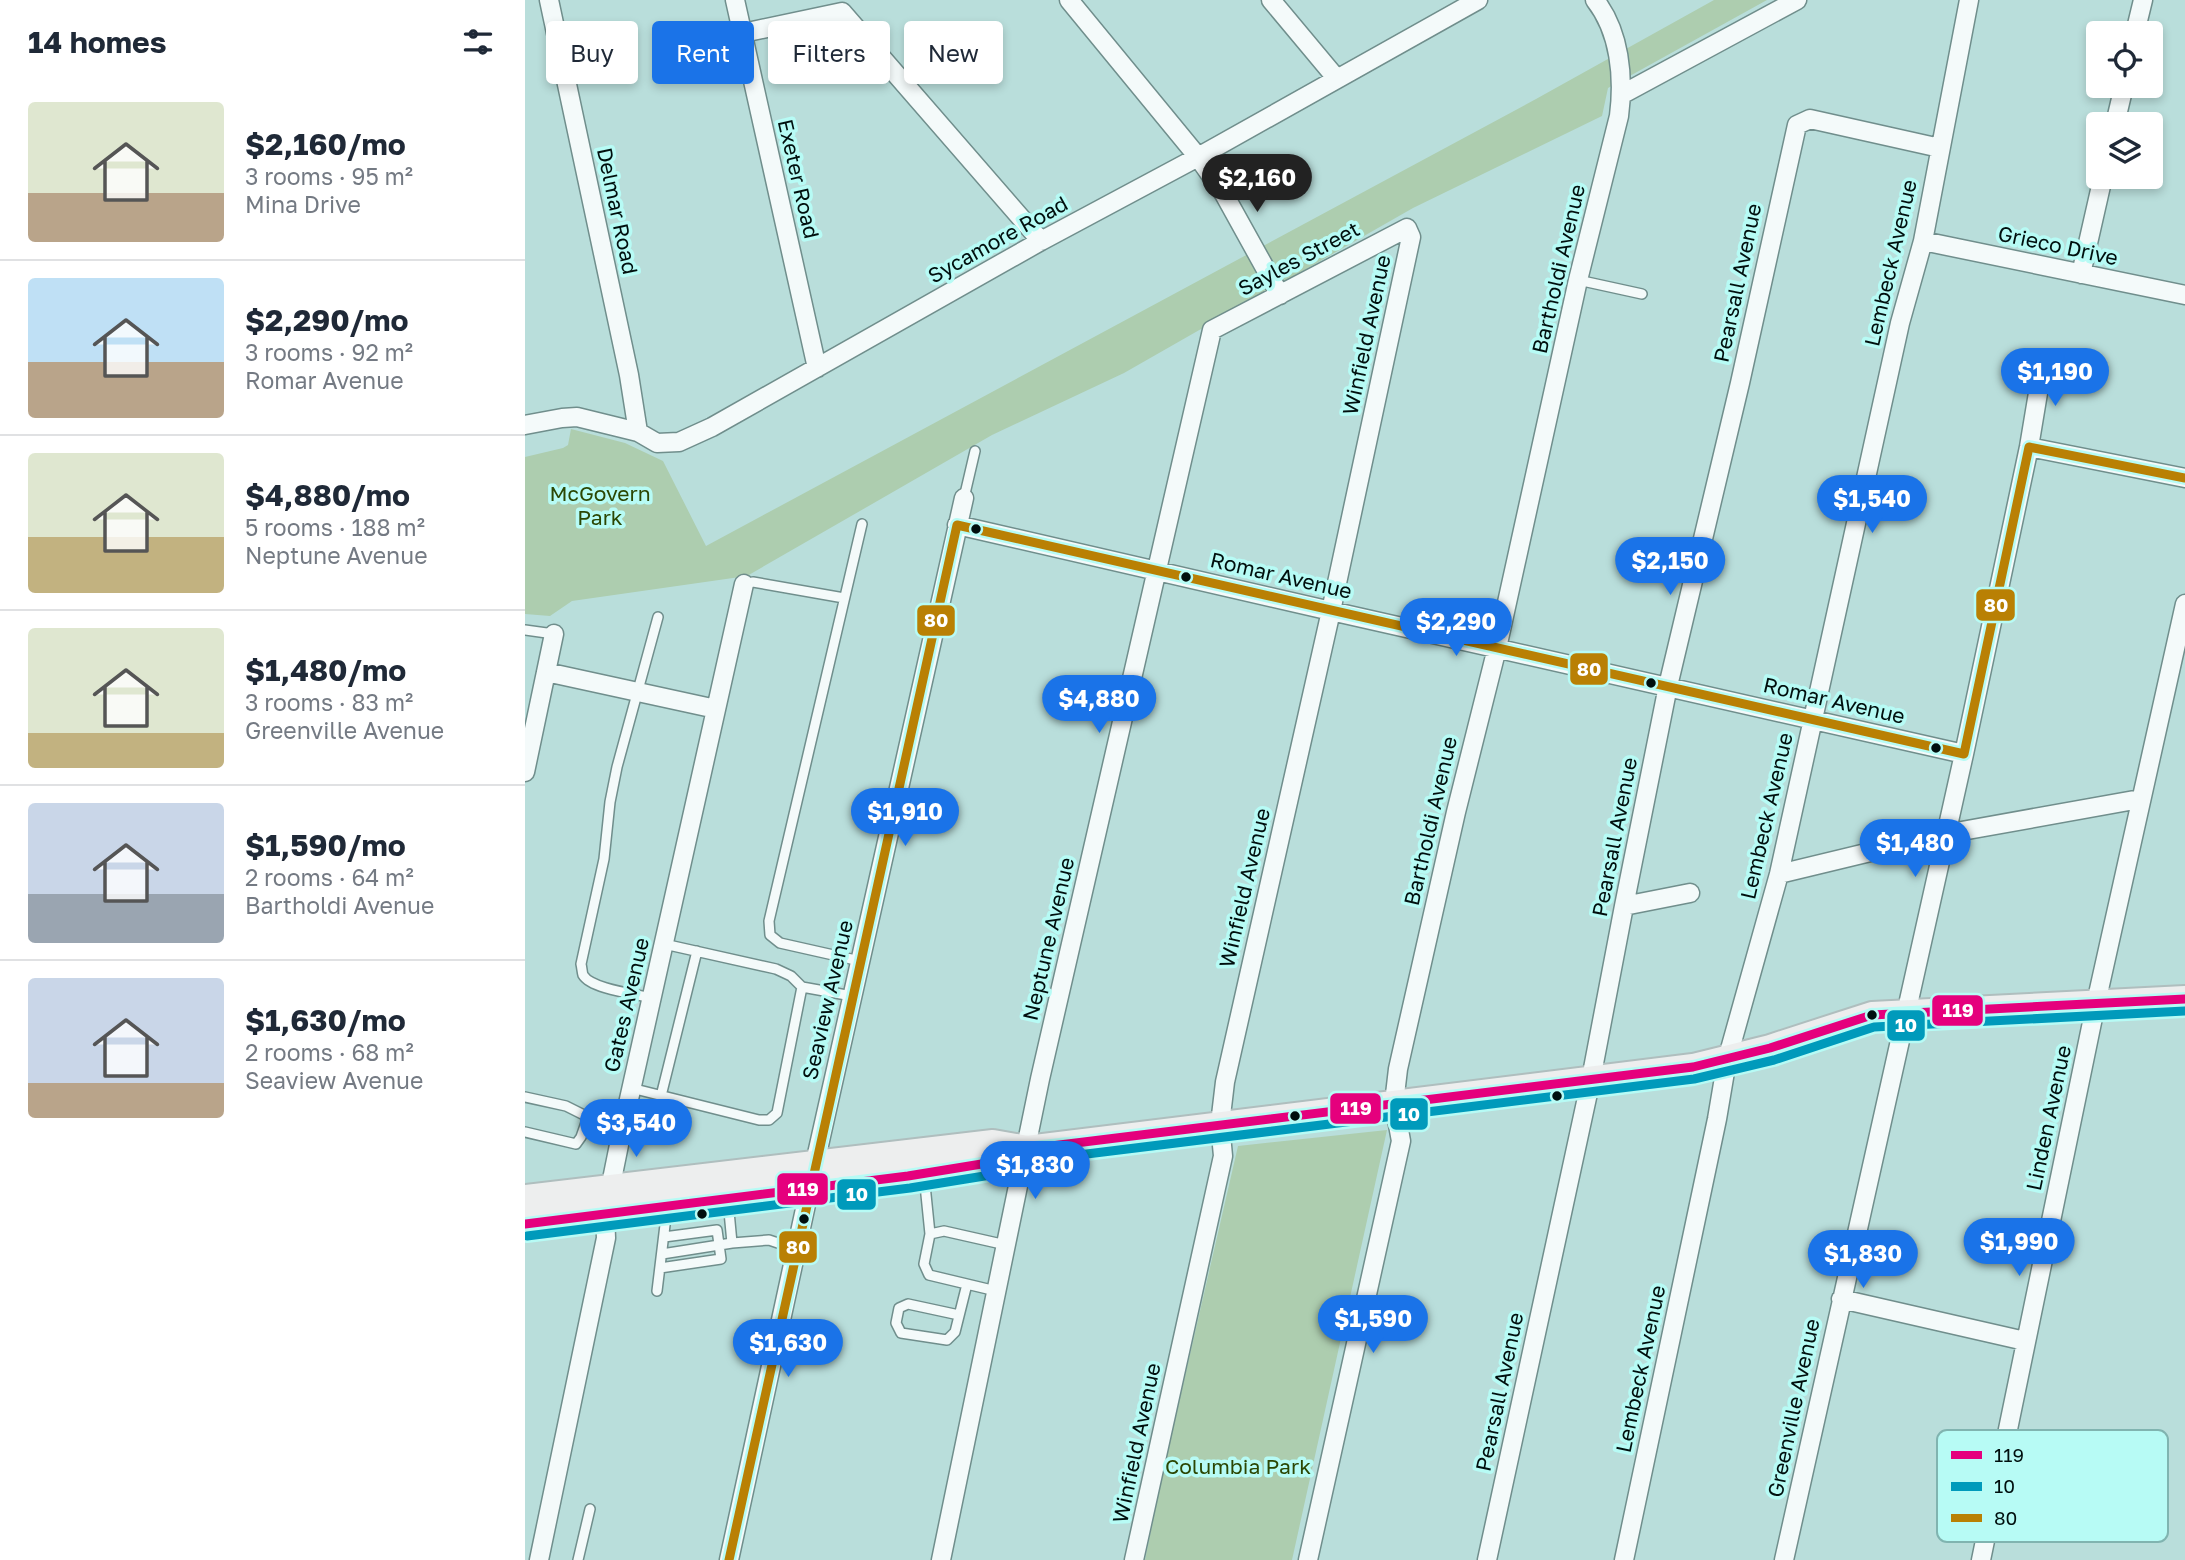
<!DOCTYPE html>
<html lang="en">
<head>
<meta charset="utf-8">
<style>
	body { margin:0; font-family:"Golos Text",sans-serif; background:#f2f2f3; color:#1f2937; height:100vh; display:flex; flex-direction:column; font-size:26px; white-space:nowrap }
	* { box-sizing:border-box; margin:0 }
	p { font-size:23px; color:#747a83 }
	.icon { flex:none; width:38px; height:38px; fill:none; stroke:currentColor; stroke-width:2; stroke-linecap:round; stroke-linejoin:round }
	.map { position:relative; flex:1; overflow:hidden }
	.side { display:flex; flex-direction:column; background:#fff; width:525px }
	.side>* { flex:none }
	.hud { position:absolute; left:21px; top:21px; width:665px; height:63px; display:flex; gap:14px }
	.controls { position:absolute; left:1561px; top:21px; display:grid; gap:14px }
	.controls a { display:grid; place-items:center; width:77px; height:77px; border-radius:7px; background:#fff; box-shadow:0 4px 10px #0003; font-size:35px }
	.price { position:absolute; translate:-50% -60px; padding:0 16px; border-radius:24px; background:#1a73e8; color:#fff; font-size:23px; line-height:46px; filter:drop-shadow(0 2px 4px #0008) }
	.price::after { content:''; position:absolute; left:50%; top:42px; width:21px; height:16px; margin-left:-10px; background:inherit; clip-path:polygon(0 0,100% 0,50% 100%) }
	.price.on { background:#222; color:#fff }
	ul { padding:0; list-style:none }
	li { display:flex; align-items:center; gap:21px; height:175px; padding:0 28px }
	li+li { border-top:2px solid #e0e1e3 }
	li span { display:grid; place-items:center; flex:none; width:196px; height:140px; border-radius:7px; color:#555 }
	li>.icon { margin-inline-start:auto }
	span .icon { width:84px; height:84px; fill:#fffc; stroke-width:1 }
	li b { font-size:30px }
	h2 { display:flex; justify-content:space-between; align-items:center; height:84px; padding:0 28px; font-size:30px }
	.pill { padding:0 24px; border-radius:7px; background:#fff; box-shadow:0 4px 10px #0003; font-size:24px; line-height:63px }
	.pill.on { background:#1a73e8; color:#fff }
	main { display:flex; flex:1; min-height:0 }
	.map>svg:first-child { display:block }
	.green { fill:#adcdaf }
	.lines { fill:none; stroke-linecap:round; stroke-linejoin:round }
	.service-casing { stroke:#708e8c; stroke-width:12 }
	.minor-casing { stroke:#708e8c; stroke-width:21 }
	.primary-casing { stroke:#afbebe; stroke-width:30 }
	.service { stroke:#f4fafa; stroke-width:9 }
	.minor { stroke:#f4fafa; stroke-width:18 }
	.primary { stroke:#edeeee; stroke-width:26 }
	.bus-1-casing { stroke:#b7fbf5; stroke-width:14 }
	.bus-2-casing { stroke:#b7fbf5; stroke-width:14 }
	.bus-3-casing { stroke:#b7fbf5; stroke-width:14 }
	.bus-1 { stroke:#e5007d; stroke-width:9 }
	.bus-2 { stroke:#009abb; stroke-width:9 }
	.bus-3 { stroke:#b98004; stroke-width:9 }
	.bus-dot { fill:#000f0e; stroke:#b7fbf5; stroke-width:2.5 }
	.labels { text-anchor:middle; stroke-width:7; stroke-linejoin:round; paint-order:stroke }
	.street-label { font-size:21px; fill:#000f0e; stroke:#b7fbf5 }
	.park-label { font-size:21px; fill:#2b4603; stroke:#b7fbf5 }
	.key { fill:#b7fbf5; stroke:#80b4b0; stroke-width:2 }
	.key-label { font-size:19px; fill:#000f0e }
	.line-badge { stroke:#b7fbf5; stroke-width:2.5 }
	.badge-label { font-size:19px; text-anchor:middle; font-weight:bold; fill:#fff }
</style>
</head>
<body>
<main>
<section class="side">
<h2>14 homes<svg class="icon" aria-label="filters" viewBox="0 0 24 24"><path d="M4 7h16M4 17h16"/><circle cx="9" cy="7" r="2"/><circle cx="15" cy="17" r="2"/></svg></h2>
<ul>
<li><span style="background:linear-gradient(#dfe7d0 65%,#b9a48a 0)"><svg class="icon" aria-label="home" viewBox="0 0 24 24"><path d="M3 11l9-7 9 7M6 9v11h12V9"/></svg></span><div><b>$2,160/mo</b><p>3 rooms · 95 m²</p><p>Mina Drive</p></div></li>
<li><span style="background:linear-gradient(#bfe0f5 60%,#b9a48a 0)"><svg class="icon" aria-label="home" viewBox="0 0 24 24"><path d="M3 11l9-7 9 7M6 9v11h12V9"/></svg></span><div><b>$2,290/mo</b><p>3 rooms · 92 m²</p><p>Romar Avenue</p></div></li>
<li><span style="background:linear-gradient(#dfe7d0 60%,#c2b280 0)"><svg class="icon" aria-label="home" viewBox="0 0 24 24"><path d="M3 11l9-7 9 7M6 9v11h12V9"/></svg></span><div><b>$4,880/mo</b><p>5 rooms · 188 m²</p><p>Neptune Avenue</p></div></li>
<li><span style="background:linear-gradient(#dfe7d0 75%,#c2b280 0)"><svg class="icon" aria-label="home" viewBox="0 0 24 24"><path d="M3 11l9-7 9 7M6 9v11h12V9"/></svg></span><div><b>$1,480/mo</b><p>3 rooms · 83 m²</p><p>Greenville Avenue</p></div></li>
<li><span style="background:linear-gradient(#c9d6e8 65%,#9aa5b1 0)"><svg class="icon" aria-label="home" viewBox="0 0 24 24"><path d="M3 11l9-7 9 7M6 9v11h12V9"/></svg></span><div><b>$1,590/mo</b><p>2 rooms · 64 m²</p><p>Bartholdi Avenue</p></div></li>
<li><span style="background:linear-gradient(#c9d6e8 75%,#b9a48a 0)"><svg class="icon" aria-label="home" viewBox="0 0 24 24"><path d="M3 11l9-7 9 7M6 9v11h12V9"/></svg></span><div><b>$1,630/mo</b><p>2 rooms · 68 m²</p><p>Seaview Avenue</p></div></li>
</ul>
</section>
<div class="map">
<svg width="1660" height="1560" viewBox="0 0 1660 1560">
	<rect width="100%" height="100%" fill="#b9dedb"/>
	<path class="green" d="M 1189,0 L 1242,0 L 1083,88 L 1077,116 L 888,208 L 599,373 L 467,435 L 222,576 L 47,601 L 25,616 L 0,614 L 0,457 L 38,448 L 43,445 L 46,429 L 100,443 L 138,461 L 181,546 L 1011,99 Z
		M 862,1130 L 767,1560 L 620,1560 L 637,1476 L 713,1146 Z"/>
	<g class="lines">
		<g class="service-casing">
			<path id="service" d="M 1053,280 L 1117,294
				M 439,498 L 450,451
				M 219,584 L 228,582 L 319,598
				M 0,630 L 29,634
				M 139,944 L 251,969 L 266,976 L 277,987
				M 335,961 L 255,943 L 245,935 L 244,921 L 337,524
				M 127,998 C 111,994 66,989 58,975 C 57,972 57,968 56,964 L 79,859 L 85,802 L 92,767 L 133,617
				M 106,1088 L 234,1120 L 244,1120 L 252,1113 L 277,987 L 327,996
				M 136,1096 L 172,951
				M 0,1097 L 41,1106 L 63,1117 L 99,1122
				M 0,1132 L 51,1144 L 56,1137 L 63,1117
				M 399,1175 L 405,1234
				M 207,1243 L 244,1240 L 271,1249
				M 137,1254 L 207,1243 L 203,1201
				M 135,1268 L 196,1259 L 192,1230 L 139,1237
				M 132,1291 L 140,1225 L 137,1209
				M 471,1291 L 404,1275 L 399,1264 L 405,1234 L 419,1231 L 481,1245
				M 434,1315 L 383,1304 L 374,1308 L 371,1323 L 376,1333 L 422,1340 L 430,1332 L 442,1284
				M 53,1560 L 65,1509"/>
		</g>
		<g class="minor-casing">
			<path id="minor" d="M 24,0 L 104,375 L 113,432
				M 210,0 L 292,368
				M 544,0 L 673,157 L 699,194 L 755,295
				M 746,0 L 812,79
				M 218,33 L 317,12 L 516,241
				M 1610,33 L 1618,0
				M 1096,95 L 1272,0
				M 1590,124 L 1599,86
				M 1398,241 L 1660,295
				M 1556,274 L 1578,177
				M 0,425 L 37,418 L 52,417 L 113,432 L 132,443 L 154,442 L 187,427 L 516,241 L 673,157 L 953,0
				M 1504,447 L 1660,478
				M 432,525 L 806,611 L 1439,754
				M 21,672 L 191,709
				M 0,772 L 29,634
				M 1254,874 L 1420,834 L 1615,799
				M 1099,906 L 1165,893
				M 1316,1299 L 1500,1341
				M 14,1560 L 81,1238 L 80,1214 L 96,1135 L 219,584
				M 204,1560 L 290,1163 L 439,498
				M 416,1560 L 515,1079 L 687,330 L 882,228 L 886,237 L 806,611 L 700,1082 L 695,1124 L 698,1156 L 609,1560
				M 783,1560 L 876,1141 L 869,1103 L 873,1069 L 931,812 L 972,648 L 1053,280 L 1094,116 C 1099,77 1095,32 1070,0
				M 962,1560 L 1066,1079 L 1099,906 L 1143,686 L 1215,383 L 1272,125 L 1285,119 L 1415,148
				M 1099,1560 L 1192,1119 L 1202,1060 L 1254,874 L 1375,323 L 1398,241 L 1444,0
				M 1259,1560 L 1439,754 L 1504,447 L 1518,363
				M 1456,1560 L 1571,1003 L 1660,604"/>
		</g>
		<g class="primary-casing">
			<path id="primary" d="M 0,1198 L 468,1143 L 502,1149
				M 0,1224 L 383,1176 L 475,1161 L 502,1149 L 1168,1067 L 1245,1048 L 1347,1015 L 1660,999"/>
		</g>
		<use href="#service" class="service"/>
		<use href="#minor" class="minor"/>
		<use href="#primary" class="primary"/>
		<g class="bus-1-casing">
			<path id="bus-1" d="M 0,1224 L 383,1176 L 475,1161 L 502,1149 L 1168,1067 L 1245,1048 L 1347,1015 L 1660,999"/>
		</g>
		<g class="bus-2-casing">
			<path id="bus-2" d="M 2,1236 L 385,1188 L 478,1173 L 505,1161 L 1169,1079 L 1249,1060 L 1349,1027 L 1660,1011"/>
		</g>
		<g class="bus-3-casing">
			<path id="bus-3" d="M 204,1560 L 432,525 L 1439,754 L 1504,447 L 1660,478"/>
		</g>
		<use href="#bus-1" class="bus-1"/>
		<use href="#bus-2" class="bus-2"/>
		<use href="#bus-3" class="bus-3"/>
	</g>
	<g class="bus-dot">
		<circle cx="451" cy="529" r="6"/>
		<circle cx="661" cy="577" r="6"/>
		<circle cx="1126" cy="683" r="6"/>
		<circle cx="1411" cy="748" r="6"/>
		<circle cx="1347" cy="1015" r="6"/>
		<circle cx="1032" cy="1096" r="6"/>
		<circle cx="770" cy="1116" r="6"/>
		<circle cx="177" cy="1214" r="6"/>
		<circle cx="279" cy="1219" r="6"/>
	</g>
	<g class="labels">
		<g class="street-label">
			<text transform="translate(273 179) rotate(77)" y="7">Exeter Road</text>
			<text transform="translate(92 211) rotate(78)" y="7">Delmar Road</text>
			<text transform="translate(473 240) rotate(-29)" y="7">Sycamore Road</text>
			<text transform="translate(1533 246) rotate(12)" y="7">Grieco Drive</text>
			<text transform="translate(774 259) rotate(-28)" y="7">Sayles Street</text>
			<text transform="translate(1366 263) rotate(-77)" y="7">Lembeck Avenue</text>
			<text transform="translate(1034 269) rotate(-77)" y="7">Bartholdi Avenue</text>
			<text transform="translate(1213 283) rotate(-78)" y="7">Pearsall Avenue</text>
			<text transform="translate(842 335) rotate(-78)" y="7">Winfield Avenue</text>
			<text transform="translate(756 576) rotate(13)" y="7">Romar Avenue</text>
			<text transform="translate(1309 701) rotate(13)" y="7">Romar Avenue</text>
			<text transform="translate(1242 816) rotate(-77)" y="7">Lembeck Avenue</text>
			<text transform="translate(906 821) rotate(-77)" y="7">Bartholdi Avenue</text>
			<text transform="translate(1090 837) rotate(-79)" y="7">Pearsall Avenue</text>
			<text transform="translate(720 888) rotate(-77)" y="7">Winfield Avenue</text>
			<text transform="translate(524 939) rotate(-77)" y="7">Neptune Avenue</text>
			<text transform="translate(303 1000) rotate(-77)" y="7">Seaview Avenue</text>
			<text transform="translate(102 1005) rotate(-77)" y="7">Gates Avenue</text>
			<text transform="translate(1524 1118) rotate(-78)" y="7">Linden Avenue</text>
			<text transform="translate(1116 1369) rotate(-78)" y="7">Lembeck Avenue</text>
			<text transform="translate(975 1392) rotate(-78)" y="7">Pearsall Avenue</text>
			<text transform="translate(1269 1408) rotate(-78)" y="7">Greenville Avenue</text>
			<text transform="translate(612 1443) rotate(-78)" y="7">Winfield Avenue</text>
		</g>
		<g class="park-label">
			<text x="75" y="501">McGovern<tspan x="75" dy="24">Park</tspan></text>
			<text x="713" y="1474">Columbia Park</text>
		</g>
	</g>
	<rect x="1412" y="1430" width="231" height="112" rx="10" class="key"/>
	<rect x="1426" y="1451" width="31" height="8" fill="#e5007d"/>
	<rect x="1426" y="1482" width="31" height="9" fill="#009abb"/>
	<rect x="1426" y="1514" width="31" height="8" fill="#b98004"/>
	<g class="key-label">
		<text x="1469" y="1462">119</text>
		<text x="1469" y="1493">10</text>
		<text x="1469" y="1525">80</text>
	</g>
	<g class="line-badge">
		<rect x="1450" y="588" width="41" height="34" rx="7" fill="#b98004"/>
		<rect x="391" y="604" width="40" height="33" rx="7" fill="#b98004"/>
		<rect x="1044" y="652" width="40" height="34" rx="7" fill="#b98004"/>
		<rect x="1406" y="994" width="53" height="33" rx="7" fill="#e5007d"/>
		<rect x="1361" y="1009" width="40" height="33" rx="7" fill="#009abb"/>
		<rect x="804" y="1092" width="53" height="33" rx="7" fill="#e5007d"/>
		<rect x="864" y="1097" width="40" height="34" rx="7" fill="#009abb"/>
		<rect x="251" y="1172" width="53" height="34" rx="7" fill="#e5007d"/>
		<rect x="311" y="1178" width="41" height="33" rx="7" fill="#009abb"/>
		<rect x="253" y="1230" width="40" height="34" rx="7" fill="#b98004"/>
	</g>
	<g class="badge-label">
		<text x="1471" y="612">80</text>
		<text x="411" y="627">80</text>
		<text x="1064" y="676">80</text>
		<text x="1433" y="1017">119</text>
		<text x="1381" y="1032">10</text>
		<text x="831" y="1115">119</text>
		<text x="884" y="1121">10</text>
		<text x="278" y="1196">119</text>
		<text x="332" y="1201">10</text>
		<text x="273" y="1254">80</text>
	</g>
</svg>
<div class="controls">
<a><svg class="icon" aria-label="locate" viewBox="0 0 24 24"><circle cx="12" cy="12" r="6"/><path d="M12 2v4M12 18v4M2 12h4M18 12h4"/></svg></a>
<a><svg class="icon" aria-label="layers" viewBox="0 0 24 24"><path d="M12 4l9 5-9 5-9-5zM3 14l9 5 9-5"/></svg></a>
</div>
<b class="price on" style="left:732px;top:214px">$2,160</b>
<b class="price" style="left:1530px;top:408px">$1,190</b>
<b class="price" style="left:1347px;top:535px">$1,540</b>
<b class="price" style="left:1145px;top:597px">$2,150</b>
<b class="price" style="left:931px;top:658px">$2,290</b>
<b class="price" style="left:574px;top:735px">$4,880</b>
<b class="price" style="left:380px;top:848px">$1,910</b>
<b class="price" style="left:1390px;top:879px">$1,480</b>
<b class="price" style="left:111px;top:1159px">$3,540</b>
<b class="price" style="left:510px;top:1201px">$1,830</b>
<b class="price" style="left:1494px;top:1278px">$1,990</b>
<b class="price" style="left:1338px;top:1290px">$1,830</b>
<b class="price" style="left:848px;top:1355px">$1,590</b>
<b class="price" style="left:263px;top:1379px">$1,630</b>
<div class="hud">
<a class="pill">Buy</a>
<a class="pill on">Rent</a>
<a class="pill">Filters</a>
<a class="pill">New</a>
</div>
</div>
</main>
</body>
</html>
